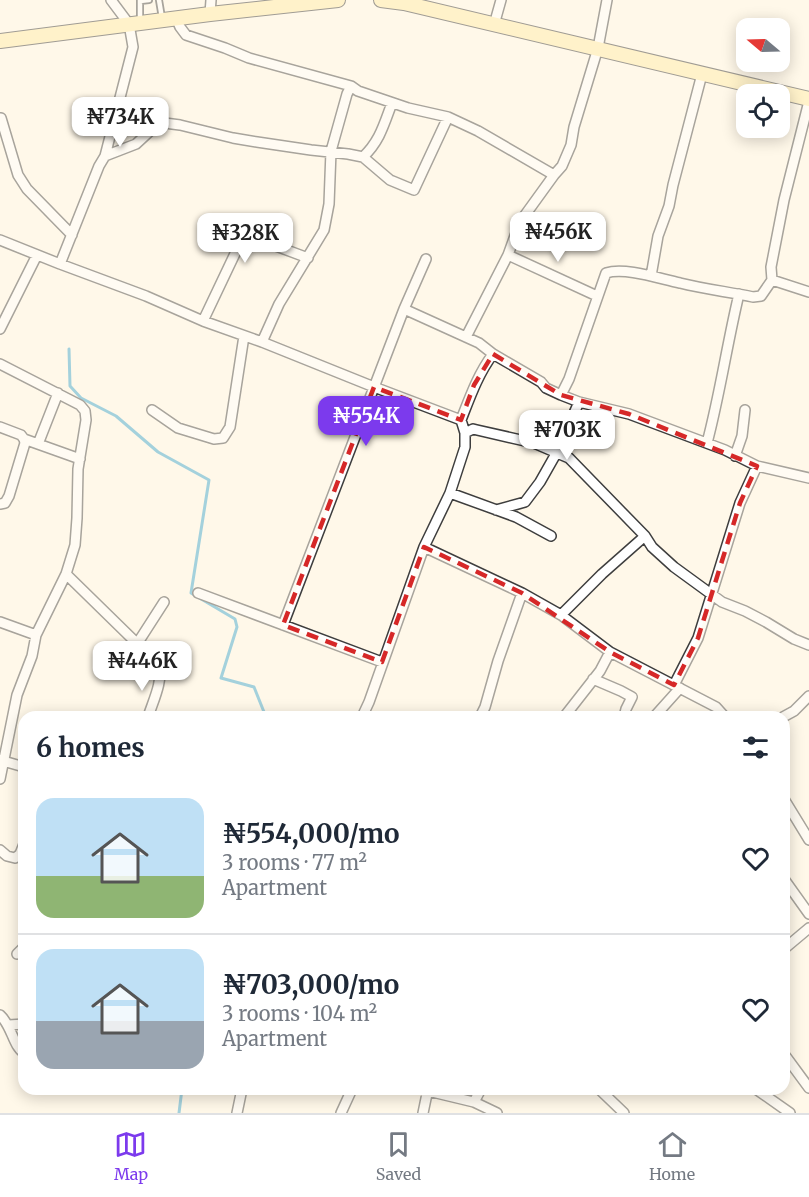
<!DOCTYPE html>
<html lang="en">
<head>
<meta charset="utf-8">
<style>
	body { margin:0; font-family:Merriweather,serif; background:#f2f2f3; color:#1f2937; height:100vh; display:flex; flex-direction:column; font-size:22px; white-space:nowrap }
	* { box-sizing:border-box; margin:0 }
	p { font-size:20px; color:#747a83 }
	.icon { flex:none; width:33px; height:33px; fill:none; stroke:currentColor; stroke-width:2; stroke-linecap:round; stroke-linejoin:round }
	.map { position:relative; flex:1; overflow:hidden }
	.sheet { position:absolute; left:18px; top:711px; width:772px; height:384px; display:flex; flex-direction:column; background:#fff; border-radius:18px; box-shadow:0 3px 15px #0003 }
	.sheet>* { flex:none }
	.needle { width:39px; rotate:289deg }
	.fabs { position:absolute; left:736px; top:18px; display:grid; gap:12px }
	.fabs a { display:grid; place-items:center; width:54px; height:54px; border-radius:12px; background:#fff; box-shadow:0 3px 15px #0003; font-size:30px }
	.price { position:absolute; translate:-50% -51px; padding:0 14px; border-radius:12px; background:#fff; color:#222; font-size:20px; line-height:39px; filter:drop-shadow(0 2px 3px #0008) }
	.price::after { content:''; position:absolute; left:50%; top:36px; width:18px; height:14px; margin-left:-9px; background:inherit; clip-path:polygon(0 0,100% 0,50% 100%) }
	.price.current { background:#7c3aed; color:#fff }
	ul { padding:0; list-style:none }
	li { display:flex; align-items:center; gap:18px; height:150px; padding:0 18px }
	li+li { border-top:2px solid #e0e1e3 }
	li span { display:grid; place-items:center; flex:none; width:168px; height:120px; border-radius:18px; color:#555 }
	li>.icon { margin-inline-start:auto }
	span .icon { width:72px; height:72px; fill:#fffc; stroke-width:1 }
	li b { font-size:26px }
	h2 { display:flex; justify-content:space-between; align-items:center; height:72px; padding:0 18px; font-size:26px }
	.tabs { display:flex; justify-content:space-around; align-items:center; height:84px; border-top:2px solid #e0e1e3; background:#fff; font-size:16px; color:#747a83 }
	.tabs a { display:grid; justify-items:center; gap:3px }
	.tabs .current { color:#7c3aed }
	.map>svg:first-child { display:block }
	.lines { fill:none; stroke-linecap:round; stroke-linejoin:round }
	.stream { stroke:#35a3cd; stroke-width:3 }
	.service-casing { stroke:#3e3e3e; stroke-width:8 }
	.minor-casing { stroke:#3e3e3e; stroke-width:12 }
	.secondary-casing { stroke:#2d2d2d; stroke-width:16 }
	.service { stroke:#fff; stroke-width:4.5 }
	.minor { stroke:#fff; stroke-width:9 }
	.secondary { stroke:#ffeaa4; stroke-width:14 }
	.marked { fill:none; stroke:#d62828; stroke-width:4.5; stroke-dasharray:12 8; stroke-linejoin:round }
</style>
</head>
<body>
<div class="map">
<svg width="809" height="1113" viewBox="0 0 809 1113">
	<rect width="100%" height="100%" fill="#fff8e9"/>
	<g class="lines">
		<path class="stream" d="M 69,349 L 70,386 L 81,398 L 116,416 L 158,452 L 209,480 L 191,593 L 235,619 L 237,627 L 221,678 L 254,687 L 266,717
			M 179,1113 L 182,1089"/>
		<g class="service-casing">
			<path id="service" d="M 159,0 L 162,18
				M 140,1 L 149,0
				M 140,20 L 140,0"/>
		</g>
		<g class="minor-casing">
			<path id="minor" d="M 210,14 L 211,0
				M 176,18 L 180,27 L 186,35 L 225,48 L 249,58 L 351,86 L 358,91 L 408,108 L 448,117 L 478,131 L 554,175
				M 494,25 L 501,0
				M 1,118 L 18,175 L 27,189 L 72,235
				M 105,156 L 136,144 L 149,132 L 157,122 L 180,125 L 233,138 L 257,142 L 311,150 L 348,154 L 363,157 L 390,180 L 414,190 L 448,117
				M 363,157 C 380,141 384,124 392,103
				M 0,240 L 60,264 L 146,296 L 203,321 L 262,342 L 374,387 L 461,420 L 465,433 L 465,447 L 450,493 L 424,547 L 522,593 L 561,615 L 610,652 L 716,707 L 725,717
				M 508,255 L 597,296
				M 60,264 L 99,166 L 105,156 L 133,47 L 129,24 L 111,0
				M 651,276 L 658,236 L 669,206 L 673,185 L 702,74
				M 772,280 L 809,292
				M 404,309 L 479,343 L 493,354 L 541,382 L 546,388 L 561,395 L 579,402 L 629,414 L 725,450 L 757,466 L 809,478
				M 203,321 L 241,241 L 246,236 L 252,237 L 308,258
				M 0,329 L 37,255
				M 466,337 L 508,255 L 520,222 L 554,175 L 562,166 L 571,145 L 574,127 L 598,48 L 607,0
				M 262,342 L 279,304 L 324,230 L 329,204 L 331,151 L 347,94 L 351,86
				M 0,364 L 80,405 L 85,411 L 86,420 L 78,469 L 77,518 L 75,545 L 66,574 L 36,635 L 32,656 L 17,695 L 0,779
				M 561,395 L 569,379 L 606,273 C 626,267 660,279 680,283 C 704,289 729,292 753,297 L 761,296 L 772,280 L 771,267 L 784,200 L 809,101
				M 152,410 L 178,428 L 214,439 L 223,438 L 230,427 L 244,336
				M 461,420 C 470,397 478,374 493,354
				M 0,427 L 21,435 L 24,439 L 80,459
				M 465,433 L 473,429 L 477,430 L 534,443 L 569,458 L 645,536 L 652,547 L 674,567 L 722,602 L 745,611 L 766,622 L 794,639 L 809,645
				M 707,443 C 720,394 727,344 739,294
				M 38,444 L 58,393
				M 735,456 L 742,436 L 745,410
				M 450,493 L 516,517 L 551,536
				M 0,504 L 5,503 L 9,496 L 25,443 L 24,439
				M 496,510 L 525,502 L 540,482 L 557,452 L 579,402
				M 66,574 L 159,665 C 163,682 153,701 148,717
				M 198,593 L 382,662
				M 561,615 L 602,574 L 645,536
				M 0,622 L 36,635
				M 283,625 L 404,309 L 426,259
				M 137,644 L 164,602
				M 593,679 L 621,691 L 632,697 L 626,709 L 624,717
				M 674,685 L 698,638 L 740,503 L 757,466
				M 362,717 L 369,702 L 424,547
				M 480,717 L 485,707 L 498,661 L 522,593
				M 564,717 L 600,671 L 610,652
				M 654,717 L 680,688
				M 783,717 L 794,711 L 809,696
				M 0,760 L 24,767
				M 784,799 L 809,840
				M 0,850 L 7,856 L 15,858 L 20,854 L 24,844
				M 784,879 L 809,914
				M 784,949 L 809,928
				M 17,954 L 24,947
				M 0,1015 C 12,1026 13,1046 24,1053
				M 9,1025 L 24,1024
				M 784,1054 L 809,1088
				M 420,1089 L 474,1102 L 497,1113
				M 599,1089 L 624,1113
				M 756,1089 L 790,1113
				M 474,1102 L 481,1089
				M 237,1113 L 242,1089
				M 341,1113 L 352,1089
				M 423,1113 L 428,1089"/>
		</g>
		<g class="secondary-casing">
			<path id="secondary" d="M 381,0 L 404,3 L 809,99
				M 0,41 L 210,14 L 338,0"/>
		</g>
		<use href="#service" class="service"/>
		<use href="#minor" class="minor"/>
		<use href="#secondary" class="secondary"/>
	</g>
	<path d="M0 0H809V1113H0ZM 493,354 L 561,395 L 629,414 L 757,466 L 740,503 L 698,638 L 674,685 L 610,652 L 522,593 L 424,547 L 382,662 L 283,625 L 374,387 L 461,420 L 474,385 Z" fill="#fff8e9" fill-opacity=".55" fill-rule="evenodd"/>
	<path class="marked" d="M 493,354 L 561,395 L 629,414 L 757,466 L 740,503 L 698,638 L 674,685 L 610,652 L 522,593 L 424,547 L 382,662 L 283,625 L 374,387 L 461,420 L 474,385 Z"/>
</svg>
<div class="fabs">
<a><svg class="needle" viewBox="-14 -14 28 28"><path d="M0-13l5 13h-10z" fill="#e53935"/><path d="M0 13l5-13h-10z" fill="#747a83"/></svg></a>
<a><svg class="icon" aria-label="locate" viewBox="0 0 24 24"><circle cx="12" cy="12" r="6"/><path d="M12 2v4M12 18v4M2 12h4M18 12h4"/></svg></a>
</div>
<b class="price" style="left:120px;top:148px">₦734K</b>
<b class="price" style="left:558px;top:263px">₦456K</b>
<b class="price" style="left:245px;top:264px">₦328K</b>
<b class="price current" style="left:366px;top:447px">₦554K</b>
<b class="price" style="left:567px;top:461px">₦703K</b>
<b class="price" style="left:142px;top:692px">₦446K</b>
<section class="sheet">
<h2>6 homes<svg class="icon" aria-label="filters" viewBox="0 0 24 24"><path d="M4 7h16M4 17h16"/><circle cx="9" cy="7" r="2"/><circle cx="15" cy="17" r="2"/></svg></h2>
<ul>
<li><span style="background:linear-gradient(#bfe0f5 65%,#8fb573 0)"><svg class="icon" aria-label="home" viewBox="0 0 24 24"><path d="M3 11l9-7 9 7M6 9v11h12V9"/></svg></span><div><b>₦554,000/mo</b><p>3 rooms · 77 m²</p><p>Apartment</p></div><svg class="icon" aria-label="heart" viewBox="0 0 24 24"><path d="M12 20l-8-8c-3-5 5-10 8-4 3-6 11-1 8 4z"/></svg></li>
<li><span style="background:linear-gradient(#bfe0f5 60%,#9aa5b1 0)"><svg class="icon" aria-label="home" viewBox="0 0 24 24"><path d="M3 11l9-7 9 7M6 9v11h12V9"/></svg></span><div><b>₦703,000/mo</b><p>3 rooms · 104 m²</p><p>Apartment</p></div><svg class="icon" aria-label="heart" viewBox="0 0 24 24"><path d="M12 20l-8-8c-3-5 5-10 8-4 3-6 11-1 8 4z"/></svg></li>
</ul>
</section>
</div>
<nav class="tabs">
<a class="current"><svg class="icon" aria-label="map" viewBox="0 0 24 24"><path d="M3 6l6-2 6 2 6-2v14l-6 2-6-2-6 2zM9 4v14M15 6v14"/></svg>Map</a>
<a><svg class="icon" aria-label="saved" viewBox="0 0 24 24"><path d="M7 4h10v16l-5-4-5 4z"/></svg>Saved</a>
<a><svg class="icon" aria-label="home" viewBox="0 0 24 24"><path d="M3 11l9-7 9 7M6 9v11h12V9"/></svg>Home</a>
</nav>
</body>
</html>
